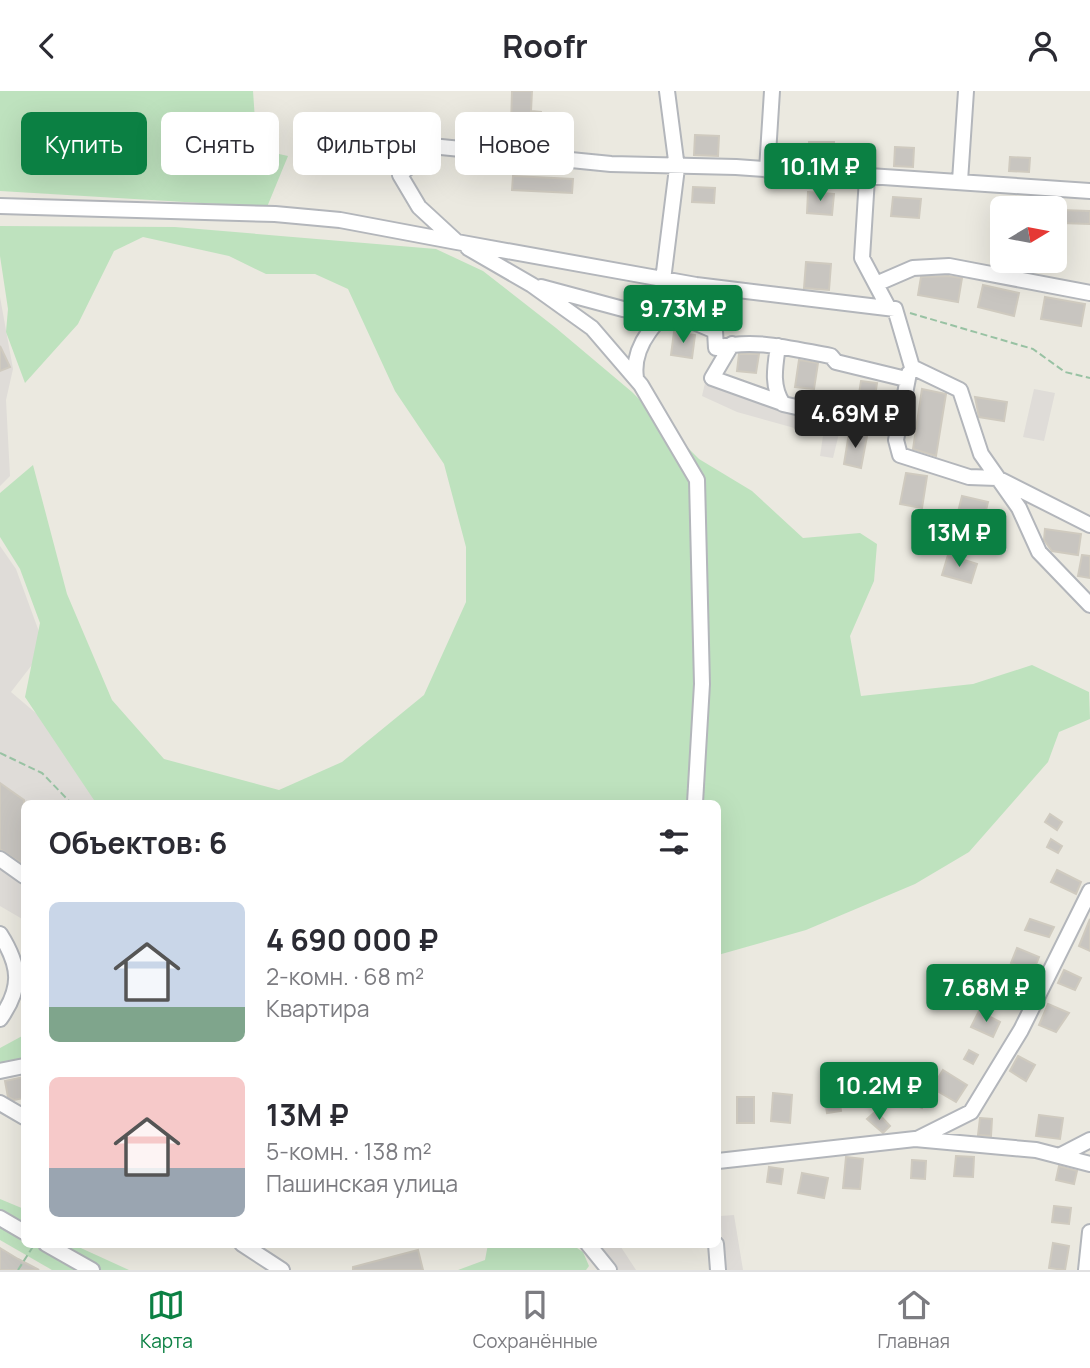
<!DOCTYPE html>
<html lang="ru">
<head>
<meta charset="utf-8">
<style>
	body { margin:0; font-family:Manrope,sans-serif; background:#f2f2f3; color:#2b2b33; height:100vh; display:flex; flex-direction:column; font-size:26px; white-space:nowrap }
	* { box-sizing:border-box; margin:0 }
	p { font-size:23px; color:#7c7c81 }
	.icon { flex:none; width:38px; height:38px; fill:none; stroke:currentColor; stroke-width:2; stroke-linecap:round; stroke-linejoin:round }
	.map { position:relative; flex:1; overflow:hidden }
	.panel { position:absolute; left:21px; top:709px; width:700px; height:448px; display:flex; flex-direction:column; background:#fff; border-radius:10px; box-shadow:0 7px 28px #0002 }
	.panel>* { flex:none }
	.top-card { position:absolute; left:21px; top:21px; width:700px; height:63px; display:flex; gap:14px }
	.needle { width:46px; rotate:80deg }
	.buttons { position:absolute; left:990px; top:105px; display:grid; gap:14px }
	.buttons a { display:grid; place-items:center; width:77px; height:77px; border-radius:10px; background:#fff; box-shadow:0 7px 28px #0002; font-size:35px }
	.price { position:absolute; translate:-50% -60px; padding:0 16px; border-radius:7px; background:#0b8043; color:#fff; font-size:23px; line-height:46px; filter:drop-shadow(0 2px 4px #0008) }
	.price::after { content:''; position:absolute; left:50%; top:42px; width:21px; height:16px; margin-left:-10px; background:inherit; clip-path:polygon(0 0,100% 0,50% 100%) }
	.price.current { background:#222; color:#fff }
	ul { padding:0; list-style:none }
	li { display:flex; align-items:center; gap:21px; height:175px; padding:0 28px }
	li span { display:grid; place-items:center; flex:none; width:196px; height:140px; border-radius:10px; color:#555 }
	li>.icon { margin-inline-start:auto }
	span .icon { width:84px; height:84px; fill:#fffc; stroke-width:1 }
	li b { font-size:30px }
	h2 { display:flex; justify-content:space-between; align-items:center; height:84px; padding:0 28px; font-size:30px }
	.tag { padding:0 24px; border-radius:10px; background:#fff; box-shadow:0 7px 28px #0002; font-size:24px; line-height:63px }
	.tag.current { background:#0b8043; color:#fff }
	header { display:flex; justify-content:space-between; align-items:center; height:91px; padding:0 28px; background:#fff; font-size:32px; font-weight:700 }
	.tabs { display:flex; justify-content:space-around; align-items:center; height:98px; border-top:2px solid #e1e1e2; background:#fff; font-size:19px; color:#7c7c81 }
	.tabs a { display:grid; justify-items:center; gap:4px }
	.tabs .current { color:#0b8043 }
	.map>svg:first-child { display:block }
	.industrial { fill:#dfdcd8 }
	.green { fill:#bee2be }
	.building { fill:#c8c5c0; stroke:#cfcabf; stroke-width:2 }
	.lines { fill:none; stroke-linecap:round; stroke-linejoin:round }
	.minor-casing { stroke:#b3b6bb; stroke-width:18 }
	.path { stroke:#98c2a3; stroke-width:2; stroke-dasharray:7 3.5; stroke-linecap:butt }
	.minor { stroke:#fff; stroke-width:14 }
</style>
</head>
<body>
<header><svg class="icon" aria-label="back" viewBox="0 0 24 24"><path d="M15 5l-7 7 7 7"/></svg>Roofr<svg class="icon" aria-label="person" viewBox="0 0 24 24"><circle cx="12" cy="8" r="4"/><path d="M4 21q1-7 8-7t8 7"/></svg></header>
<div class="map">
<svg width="1090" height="1179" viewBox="0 0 1090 1179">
	<rect width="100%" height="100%" fill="#ebe9e0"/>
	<path class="industrial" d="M 0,206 L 13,278 L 6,309 L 10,385 L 0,395 Z
		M 705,292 L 841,334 L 833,367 L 820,365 L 823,345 L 737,321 L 702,305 Z
		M 1034,298 L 1055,302 L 1044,350 L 1023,346 Z
		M 0,455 L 16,478 L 45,557 L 11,601 L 142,712 L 24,712 L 24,829 L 0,815 Z
		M 734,1124 L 743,1179 L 725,1179 L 720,1125 Z
		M 597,1153 L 619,1153 L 636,1179 L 618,1179 Z"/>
	<path class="green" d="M 0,0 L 253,0 L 257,58 L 288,65 L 267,116 L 0,100 Z
		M 0,135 L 175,136 L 436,158 L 483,180 L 556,237 L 632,301 L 699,368 L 752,400 L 803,447 L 860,442 L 877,453 L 874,490 L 850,545 L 861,605 L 973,593 L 1032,574 L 1089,601 L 1090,628 L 1059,641 L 1048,671 L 969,761 L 915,793 L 806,839 L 718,864 L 718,712 L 96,712 L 25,606 L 40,532 L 20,478 L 0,446 L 0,402 L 33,374 L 67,503 L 112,609 L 164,668 L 279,699 L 342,671 L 424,604 L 466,511 L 466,456 L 444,373 L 395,300 L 348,198 L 315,183 L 266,183 L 229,165 L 143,146 L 114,160 L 78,233 L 25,292 L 6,241 L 8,218 L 0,165 Z
		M 24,944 L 24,972 L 0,977 L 0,957 Z
		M 0,1108 L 24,1118 L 24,1153 L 72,1153 L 129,1179 L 52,1179 L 0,1149 Z
		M 488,1153 L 574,1155 L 583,1161 L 589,1175 L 586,1179 L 458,1179 L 485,1169 Z"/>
	<path class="building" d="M 512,0 L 532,0 L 531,20 L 541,21 L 540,37 L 511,36 Z
		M 695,44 L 719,45 L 718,65 L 694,64 Z
		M 809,51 L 834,51 L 833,73 L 809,71 Z
		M 895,56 L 914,57 L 913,76 L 894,75 Z
		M 1010,66 L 1030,67 L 1029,81 L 1009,80 Z
		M 513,85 L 573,88 L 572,102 L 512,99 Z
		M 693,96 L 715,97 L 714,112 L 692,111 Z
		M 808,101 L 834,103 L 832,124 L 807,122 Z
		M 893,106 L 921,108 L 919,127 L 891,125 Z
		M 1061,119 L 1090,120 L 1090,133 L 1061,132 Z
		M 806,171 L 831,173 L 829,199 L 804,197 Z
		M 948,185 L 962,187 L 958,211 L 918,204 L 921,186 Z
		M 983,194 L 1019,202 L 1014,225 L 978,216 Z
		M 655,201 L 666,203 L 661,213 L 653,212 Z
		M 1045,206 L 1085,213 L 1081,235 L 1041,228 Z
		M 674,241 L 695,244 L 692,267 L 671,264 Z
		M 0,255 L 10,276 L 0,280 Z
		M 739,263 L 759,263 L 756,282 L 737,280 Z
		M 799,269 L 818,272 L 814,298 L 795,296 Z
		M 861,290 L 877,292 L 873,319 L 857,316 Z
		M 922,298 L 946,303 L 936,365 L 913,358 Z
		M 975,306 L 1007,311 L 1004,330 L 979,326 Z
		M 849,342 L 867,345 L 861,377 L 844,373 Z
		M 906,382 L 927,385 L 922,417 L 900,413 Z
		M 962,405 L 988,411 L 983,432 L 957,425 Z
		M 1045,438 L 1081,443 L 1078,464 L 1052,460 L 1044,449 Z
		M 948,464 L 977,473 L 971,492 L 942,484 Z
		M 1082,464 L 1090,465 L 1090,487 L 1078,485 Z
		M 0,692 L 24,709 L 24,774 L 0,758 Z
		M 1050,723 L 1062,731 L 1057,739 L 1045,731 Z
		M 1051,748 L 1062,755 L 1058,762 L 1047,756 Z
		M 1057,779 L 1081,791 L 1076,803 L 1051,791 Z
		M 1030,828 L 1054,836 L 1049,846 L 1025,839 Z
		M 1090,828 L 1090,860 L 1079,855 Z
		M 1017,857 L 1039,866 L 1033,881 L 1011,872 Z
		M 1064,879 L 1081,887 L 1075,899 L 1058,892 Z
		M 1007,898 L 1021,905 L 1017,915 L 1003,908 Z
		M 1048,913 L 1069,922 L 1056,941 L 1039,934 Z
		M 979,920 L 1000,931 L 993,946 L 971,936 Z
		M 969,959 L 978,964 L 973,973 L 964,968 Z
		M 1018,965 L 1035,974 L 1026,990 L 1010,980 Z
		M 943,979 L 967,994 L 956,1011 L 932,997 Z
		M 24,986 L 24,1007 L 14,1009 L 8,1006 L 5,990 Z
		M 907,994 L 927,1003 L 922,1017 L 901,1009 Z
		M 773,1002 L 792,1004 L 790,1032 L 771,1030 Z
		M 737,1006 L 754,1006 L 754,1032 L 737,1032 Z
		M 839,1007 L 841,1020 L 827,1022 L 825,1009 Z
		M 876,1020 L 890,1035 L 883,1042 L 867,1028 Z
		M 1039,1024 L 1063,1027 L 1060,1048 L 1036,1045 Z
		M 980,1027 L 992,1028 L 991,1045 L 978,1044 Z
		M 956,1065 L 974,1066 L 973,1086 L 954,1085 Z
		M 846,1066 L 863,1068 L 860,1098 L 843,1097 Z
		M 912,1069 L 926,1070 L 925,1088 L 911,1087 Z
		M 1059,1075 L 1077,1080 L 1074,1093 L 1056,1089 Z
		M 769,1076 L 783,1078 L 781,1093 L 767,1091 Z
		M 802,1082 L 828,1087 L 824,1107 L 798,1102 Z
		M 1054,1115 L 1071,1117 L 1069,1133 L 1052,1131 Z
		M 1053,1152 L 1069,1155 L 1065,1179 L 1049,1177 Z
		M 0,1157 L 18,1168 L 39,1179 L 0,1179 Z
		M 418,1159 L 423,1179 L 353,1179 L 353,1176 Z"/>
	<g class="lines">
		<g class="minor-casing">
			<path id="minor" d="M 767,79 L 772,0
				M 867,87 L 862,167 L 888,216
				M 960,90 L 966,0
				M 0,115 L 275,123 L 340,129 L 457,151 L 419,116 L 400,84 L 431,55 L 611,73 L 736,76 L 1090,100
				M 457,151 L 696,194 L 895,218 L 912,276 L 960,299 L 981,363 L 1019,417 L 1039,461 L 1090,514
				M 468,157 L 532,194 L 592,237 L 641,294 L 697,389 L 702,593 L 695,712
				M 663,189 L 677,77 L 667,0
				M 876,193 L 913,177 L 949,175 L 1090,202
				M 541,196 L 623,218 L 680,225 L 715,240 L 716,257 C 755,247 792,258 831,265 L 836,271 L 906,288
				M 732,253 L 712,287 L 782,312
				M 778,255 C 775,276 771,295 783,313 L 854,329 L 862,334
				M 909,282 L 896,349 L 900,364 L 969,386 L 997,387 L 1090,434
				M 636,287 C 630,247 669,219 696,194
				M 0,768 L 24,785
				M 0,843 C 21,876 22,897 0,928
				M 0,980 L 24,975
				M 0,1012 L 24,1026
				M 917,1048 L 971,1021 L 1021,939 L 1090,800
				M 1061,1064 L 1090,1049
				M 718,1070 L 915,1048 L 1036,1059 L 1090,1073
				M 0,1127 L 24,1141
				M 46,1153 L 92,1179
				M 242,1153 L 282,1179
				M 588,1153 L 609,1179
				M 716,1153 L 718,1179
				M 1086,1179 L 1090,1141"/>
		</g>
		<path class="path" d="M 910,222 L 1033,258 L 1065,281 L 1090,287
			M 0,662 L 42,682 L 71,712
			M 18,1179 L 34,1154"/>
		<use href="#minor" class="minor"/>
	</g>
</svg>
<div class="buttons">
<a><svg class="needle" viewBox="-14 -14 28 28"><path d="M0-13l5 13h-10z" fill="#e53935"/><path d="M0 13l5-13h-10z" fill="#7c7c81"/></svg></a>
</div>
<b class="price" style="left:820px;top:112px">10.1M ₽</b>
<b class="price" style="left:683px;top:254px">9.73M ₽</b>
<b class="price current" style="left:855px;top:359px">4.69M ₽</b>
<b class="price" style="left:959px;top:478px">13M ₽</b>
<b class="price" style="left:986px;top:933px">7.68M ₽</b>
<b class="price" style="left:879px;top:1031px">10.2M ₽</b>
<div class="top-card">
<a class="tag current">Купить</a>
<a class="tag">Снять</a>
<a class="tag">Фильтры</a>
<a class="tag">Новое</a>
</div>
<section class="panel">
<h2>Объектов: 6<svg class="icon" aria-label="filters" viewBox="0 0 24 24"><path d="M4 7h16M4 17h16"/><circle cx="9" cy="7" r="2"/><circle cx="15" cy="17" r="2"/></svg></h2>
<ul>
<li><span style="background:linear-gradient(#c9d6e8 75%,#7fa58c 0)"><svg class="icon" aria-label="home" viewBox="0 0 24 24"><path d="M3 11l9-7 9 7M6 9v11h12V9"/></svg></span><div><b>4 690 000 ₽</b><p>2-комн. · 68 m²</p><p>Квартира</p></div></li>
<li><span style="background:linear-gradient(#f6c9c9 65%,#9aa5b1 0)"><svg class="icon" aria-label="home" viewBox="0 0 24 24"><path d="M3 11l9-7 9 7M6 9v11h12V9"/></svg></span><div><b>13M ₽</b><p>5-комн. · 138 m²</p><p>Пашинская улица</p></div></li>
</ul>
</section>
</div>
<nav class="tabs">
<a class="current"><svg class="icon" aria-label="map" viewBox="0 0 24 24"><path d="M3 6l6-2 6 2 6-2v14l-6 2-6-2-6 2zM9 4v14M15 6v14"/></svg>Карта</a>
<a><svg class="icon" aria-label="saved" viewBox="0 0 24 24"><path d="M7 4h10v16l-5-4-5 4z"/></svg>Сохранённые</a>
<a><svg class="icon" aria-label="home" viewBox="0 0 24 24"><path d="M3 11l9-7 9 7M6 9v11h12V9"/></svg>Главная</a>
</nav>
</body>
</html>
